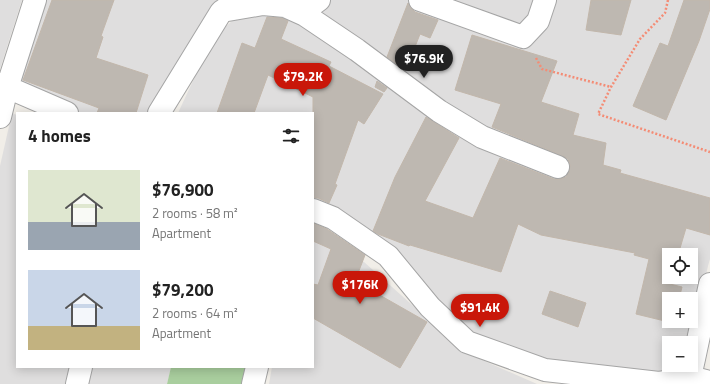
<!DOCTYPE html>
<html lang="en">
<head>
<meta charset="utf-8">
<style>
	body { margin:0; font-family:"Titillium Web",sans-serif; background:#f2f2f2; color:#222; height:100vh; display:flex; flex-direction:column; font-size:15px; white-space:nowrap }
	* { box-sizing:border-box; margin:0 }
	p { font-size:13px; color:#767676 }
	.icon { flex:none; width:22px; height:22px; fill:none; stroke:currentColor; stroke-width:2; stroke-linecap:round; stroke-linejoin:round }
	.map { position:relative; flex:1; overflow:hidden }
	.sheet { position:absolute; left:16px; top:112px; width:298px; height:256px; display:flex; flex-direction:column; background:#fff; border-radius:0px; box-shadow:0 2px 10px #0003 }
	.sheet>* { flex:none }
	.controls { position:absolute; left:662px; top:248px; display:grid; gap:8px }
	.controls a { display:grid; place-items:center; width:36px; height:36px; border-radius:0px; background:#fff; box-shadow:0 2px 10px #0003; font-size:20px }
	.price { position:absolute; translate:-50% -34px; padding:0 9px; border-radius:14px; background:#c91709; color:#fff; font-size:13px; line-height:26px; filter:drop-shadow(0 1px 2px #0008) }
	.price::after { content:''; position:absolute; left:50%; top:24px; width:12px; height:9px; margin-left:-6px; background:inherit; clip-path:polygon(0 0,100% 0,50% 100%) }
	.price.on { background:#222; color:#fff }
	ul { padding:0; list-style:none }
	li { display:flex; align-items:center; gap:12px; height:100px; padding:0 12px }
	li span { display:grid; place-items:center; flex:none; width:112px; height:80px; border-radius:0px; color:#555 }
	li>.icon { margin-inline-start:auto }
	span .icon { width:48px; height:48px; fill:#fffc; stroke-width:1 }
	li b { font-size:17px }
	h2 { display:flex; justify-content:space-between; align-items:center; height:48px; padding:0 12px; font-size:17px }
	.map>svg:first-child { display:block }
	.residential { fill:#dfdede; fill-rule:evenodd }
	.forest { fill:#a9ce9e }
	.building { fill:#beb8b1; stroke:#c2b7ab }
	.lines { fill:none; stroke-linecap:round; stroke-linejoin:round }
	.minor-casing { stroke:#a5a5a5; stroke-width:24 }
	.path { stroke:#f48c75; stroke-width:2.5; stroke-dasharray:2 2; stroke-linecap:butt }
	.minor { stroke:#fff; stroke-width:22 }
</style>
</head>
<body>
<div class="map">
<svg width="710" height="384" viewBox="0 0 710 384">
	<rect width="100%" height="100%" fill="#f1eee8"/>
	<path class="residential" d="M 0,0 L 22,0 L 0,69 Z
		M 45,0 L 224,0 L 156,113 L 73,113 L 17,86 Z
		M 274,0 L 710,0 L 710,259 L 708,266 L 690,343 L 669,343 L 669,365 L 685,365 L 683,371 L 657,375 L 554,362 L 472,335 L 313,209 L 313,113 L 178,113 L 213,38 L 232,21 ZM 669,255 L 691,255 L 691,277 L 669,277 ZM 669,299 L 691,299 L 691,321 L 669,321 Z
		M 12,113 L 17,115 L 17,367 L 73,367 L 68,384 L 0,384 L 0,166 Z
		M 313,231 L 326,235 L 364,262 L 466,353 L 537,384 L 269,384 L 272,367 L 313,367 Z
		M 89,367 L 171,367 L 167,384 L 84,384 Z"/>
	<path class="forest" d="M 171,367 L 253,367 L 250,384 L 167,384 Z"/>
	<path class="building" d="M 52,0 L 114,0 L 101,36 L 103,37 L 96,58 L 148,75 L 136,113 L 97,113 L 99,108 L 23,80 Z
		M 591,0 L 631,0 L 621,35 L 586,30 Z
		M 684,0 L 710,0 L 710,9 L 699,41 L 666,120 L 633,106 L 660,43 L 668,46 Z
		M 408,3 L 411,8 L 415,12 L 438,20 L 430,38 L 420,34 L 411,57 L 407,56 L 400,67 L 387,57 Z
		M 267,17 L 282,18 L 288,21 L 281,39 L 331,62 L 329,66 L 383,94 L 364,124 L 358,120 L 335,184 L 337,185 L 329,203 L 318,198 L 313,198 L 313,97 L 268,75 L 254,113 L 217,113 L 242,43 L 255,48 Z
		M 472,35 L 557,61 L 541,102 L 579,114 L 573,135 L 606,143 L 603,165 L 621,170 L 620,173 L 710,198 L 710,235 L 686,228 L 678,255 L 669,255 L 669,277 L 672,277 L 670,284 L 682,287 L 679,299 L 669,299 L 669,321 L 674,321 L 673,323 L 636,314 L 649,259 L 634,255 L 635,253 L 541,235 L 518,224 L 501,272 L 410,245 L 409,246 L 378,234 L 373,231 L 395,177 L 426,117 L 459,138 L 425,201 L 473,218 L 500,158 L 554,179 L 560,179 L 566,177 L 569,172 L 570,165 L 568,159 L 563,156 L 492,127 L 501,104 L 455,90 Z
		M 377,81 L 387,88 L 384,92 L 375,87 Z
		M 313,223 L 327,229 L 365,255 L 355,281 L 427,322 L 400,368 L 313,318 L 313,284 L 318,285 L 331,249 L 313,241 Z
		M 550,291 L 586,303 L 578,327 L 542,314 Z"/>
	<g class="lines">
		<g class="minor-casing">
			<path id="minor" d="M 420,0 L 523,37 L 538,21 L 545,0
				M 285,6 L 305,15 L 357,50 L 439,111 L 482,137 L 558,167
				M 222,11 L 263,4 L 285,6 L 315,3 L 319,0
				M 0,84 L 67,113
				M 159,113 L 221,12 L 237,0
				M 0,117 L 7,88 L 35,0
				M 313,210 L 333,218 L 388,256 L 430,307 L 467,342 L 545,370 L 659,383 L 690,377 L 710,382
				M 690,377 L 694,359 L 710,284
				M 77,384 L 81,367
				M 253,384 L 257,367"/>
		</g>
		<path class="path" d="M 668,0 L 665,13 L 640,39 L 611,87 L 598,114 L 710,152
			M 536,58 L 542,69 L 611,87"/>
		<use href="#minor" class="minor"/>
	</g>
</svg>
<div class="controls">
<a><svg class="icon" aria-label="locate" viewBox="0 0 24 24"><circle cx="12" cy="12" r="6"/><path d="M12 2v4M12 18v4M2 12h4M18 12h4"/></svg></a>
<a>+</a>
<a>−</a>
</div>
<b class="price on" style="left:424px;top:79px">$76.9K</b>
<b class="price" style="left:303px;top:97px">$79.2K</b>
<b class="price" style="left:360px;top:305px">$176K</b>
<b class="price" style="left:480px;top:328px">$91.4K</b>
<section class="sheet">
<h2>4 homes<svg class="icon" aria-label="filters" viewBox="0 0 24 24"><path d="M4 7h16M4 17h16"/><circle cx="9" cy="7" r="2"/><circle cx="15" cy="17" r="2"/></svg></h2>
<ul>
<li><span style="background:linear-gradient(#dfe7d0 65%,#9aa5b1 0)"><svg class="icon" aria-label="home" viewBox="0 0 24 24"><path d="M3 11l9-7 9 7M6 9v11h12V9"/></svg></span><div><b>$76,900</b><p>2 rooms · 58 m²</p><p>Apartment</p></div></li>
<li><span style="background:linear-gradient(#c9d6e8 70%,#c2b280 0)"><svg class="icon" aria-label="home" viewBox="0 0 24 24"><path d="M3 11l9-7 9 7M6 9v11h12V9"/></svg></span><div><b>$79,200</b><p>2 rooms · 64 m²</p><p>Apartment</p></div></li>
</ul>
</section>
</div>
</body>
</html>
